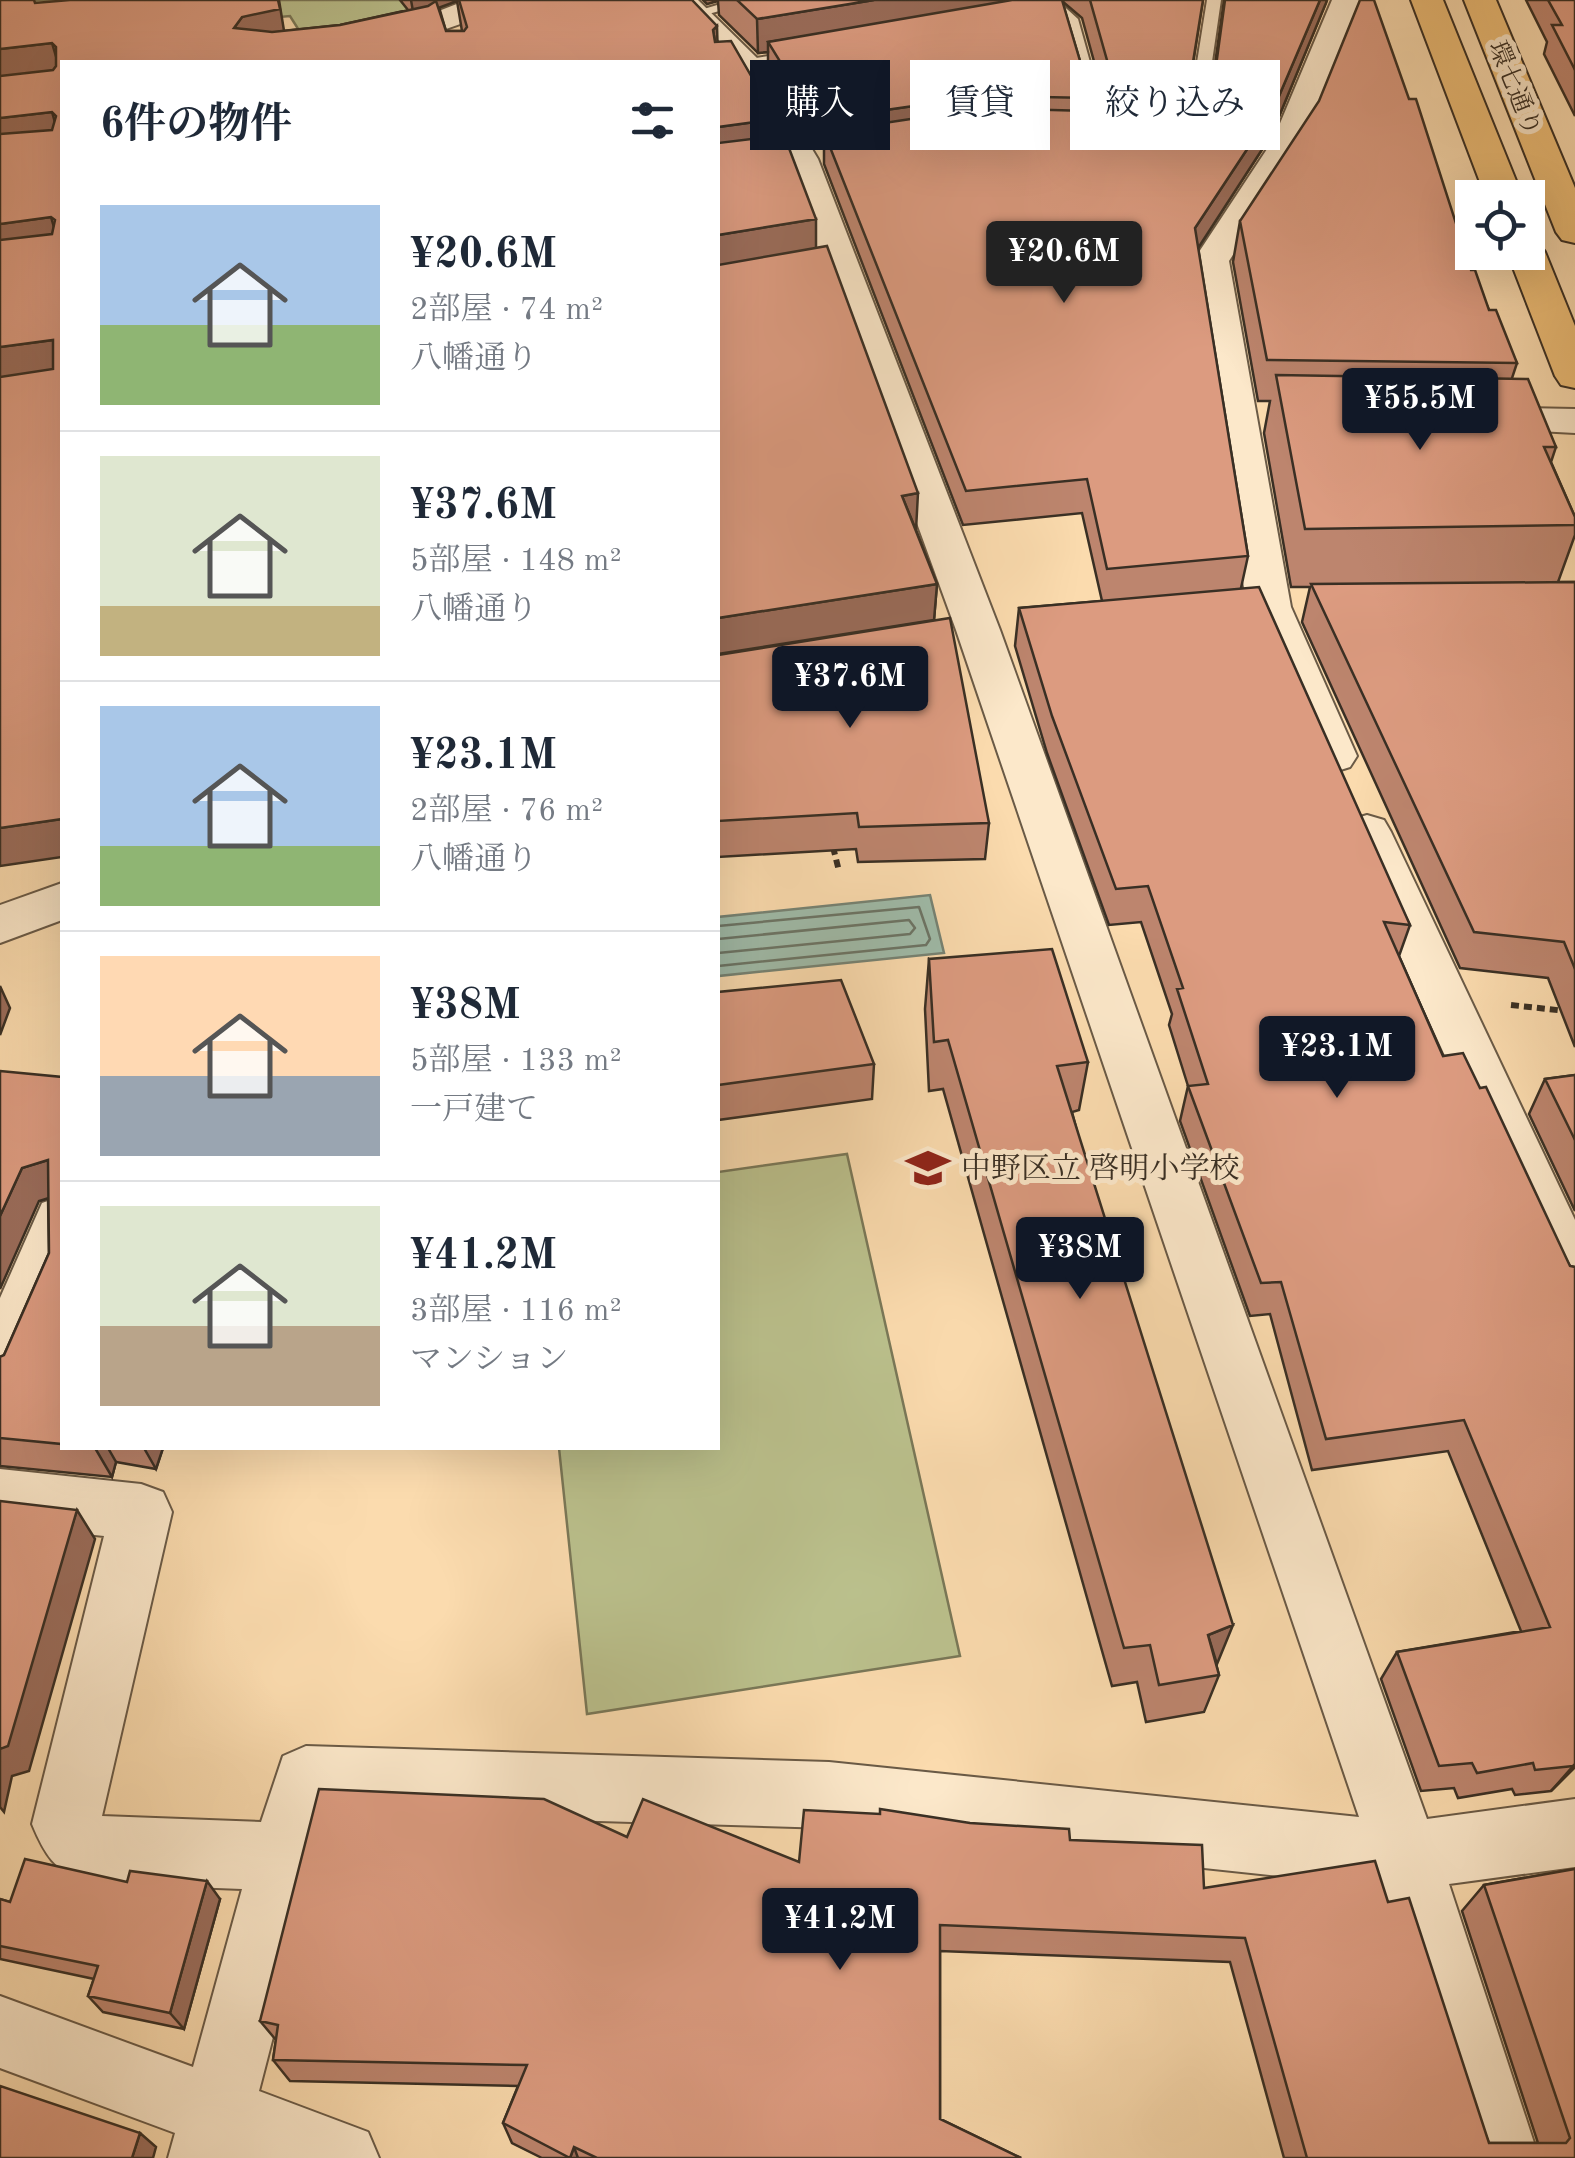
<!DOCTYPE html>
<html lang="ja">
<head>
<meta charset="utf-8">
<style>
	body { margin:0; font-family:"Old Standard TT","Noto Serif JP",serif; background:#f2f2f3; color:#1f2937; height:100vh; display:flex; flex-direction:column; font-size:38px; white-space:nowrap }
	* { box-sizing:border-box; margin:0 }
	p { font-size:32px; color:#747a83 }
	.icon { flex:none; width:55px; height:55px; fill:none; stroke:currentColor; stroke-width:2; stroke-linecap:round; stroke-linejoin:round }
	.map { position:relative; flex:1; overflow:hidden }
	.drawer { position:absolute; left:60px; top:60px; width:660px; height:1390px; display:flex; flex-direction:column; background:#fff; border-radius:0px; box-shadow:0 10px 40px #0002 }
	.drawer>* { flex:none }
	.banner { position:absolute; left:750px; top:60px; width:675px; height:90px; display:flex; gap:20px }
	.fabs { position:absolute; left:1455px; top:180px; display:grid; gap:20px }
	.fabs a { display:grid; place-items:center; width:90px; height:90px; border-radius:0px; background:#fff; box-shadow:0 10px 40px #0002; font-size:50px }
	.price { position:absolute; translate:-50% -85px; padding:0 22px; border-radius:10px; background:#111827; color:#fff; font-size:32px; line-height:65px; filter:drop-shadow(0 2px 5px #0008) }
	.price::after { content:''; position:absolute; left:50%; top:60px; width:30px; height:22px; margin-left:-15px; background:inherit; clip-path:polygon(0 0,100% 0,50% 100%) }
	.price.current { background:#222; color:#fff }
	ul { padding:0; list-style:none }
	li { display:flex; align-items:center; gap:30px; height:250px; padding:0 40px }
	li+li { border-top:2px solid #e0e1e3 }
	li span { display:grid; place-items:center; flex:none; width:280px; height:200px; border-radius:0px; color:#555 }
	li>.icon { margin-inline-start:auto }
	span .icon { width:120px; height:120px; fill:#fffc; stroke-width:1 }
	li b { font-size:42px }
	h2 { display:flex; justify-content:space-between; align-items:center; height:120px; padding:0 40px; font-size:42px }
	.pill { padding:0 35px; border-radius:0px; background:#fff; box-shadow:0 10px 40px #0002; font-size:35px; line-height:90px }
	.pill.current { background:#111827; color:#fff }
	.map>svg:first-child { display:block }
	.green { fill:#bbc18d; stroke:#7a7858; stroke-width:2.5 }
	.water { fill:#9fbba9; stroke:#768374; stroke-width:2.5 }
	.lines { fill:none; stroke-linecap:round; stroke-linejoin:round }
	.shore { stroke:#6c7566; stroke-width:2.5 }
	.lane-casing { stroke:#6a5a46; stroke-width:4 }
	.street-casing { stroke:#6a5a46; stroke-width:4 }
	.primary-casing { stroke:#392f24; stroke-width:4 }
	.path-far1 { stroke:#392f24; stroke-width:5; stroke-dasharray:6 4; stroke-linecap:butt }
	.path { stroke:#392f24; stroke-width:6; stroke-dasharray:8 5; stroke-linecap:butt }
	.lane { fill:#fce8ca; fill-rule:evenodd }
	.street { fill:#fce8ca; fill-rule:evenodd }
	.primary { fill:#eebe77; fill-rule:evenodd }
	.wall { fill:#bd856e; stroke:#392f24; stroke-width:2.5; fill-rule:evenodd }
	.shaded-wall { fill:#9a6c5a; stroke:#392f24; stroke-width:2.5 }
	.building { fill:#dc9b80; stroke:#392f24; stroke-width:2.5 }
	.labels { text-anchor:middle; stroke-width:10; stroke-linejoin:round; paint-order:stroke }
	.far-street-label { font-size:25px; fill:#392f24; stroke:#fce8ca }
	.poi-label { font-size:30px; fill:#392f24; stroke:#fce8ca; text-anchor:start }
</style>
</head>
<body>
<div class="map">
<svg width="1575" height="2158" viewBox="0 0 1575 2158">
	<rect width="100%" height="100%" fill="#fbdbae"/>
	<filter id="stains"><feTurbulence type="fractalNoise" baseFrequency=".002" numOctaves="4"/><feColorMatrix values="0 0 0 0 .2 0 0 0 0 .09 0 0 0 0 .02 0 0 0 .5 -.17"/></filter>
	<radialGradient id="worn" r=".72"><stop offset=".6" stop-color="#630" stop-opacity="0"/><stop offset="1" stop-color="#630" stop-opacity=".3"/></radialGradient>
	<path class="green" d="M 0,0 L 464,0 L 409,21 L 307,43 L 290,16 L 183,26 L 0,29 Z
		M 847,1154 L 960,1656 L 587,1714 L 559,1448 L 718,1448 L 718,1172 Z"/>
	<path class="water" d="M 930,895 L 944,953 L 718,976 L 718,917 Z"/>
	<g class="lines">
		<path class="shore" d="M 718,926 L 919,907 L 930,939 L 926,945 L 718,966
			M 718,939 L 909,920 L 915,928 L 910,934 L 718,953"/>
		<g class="lane-casing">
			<path id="lane" d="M 734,0 L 759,0 L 694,18 L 687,14 Z
				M 1041,0 L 1057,0 L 1078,19 L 1110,134 L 1108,137 L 1094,134 L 1064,21 Z
				M 1207,0 L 1221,0 L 1201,137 L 1193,142 L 1185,137 Z
				M 801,51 L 806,53 L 806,59 L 718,74 L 718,64 Z"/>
		</g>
		<g class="street-casing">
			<path id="street" d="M 467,0 L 510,0 L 505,7 C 423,40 334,68 245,62 L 250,55 L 261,52 L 413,21 Z
				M 664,0 L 698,0 L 757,58 L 818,159 L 1000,630 L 1427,1819 L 1575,1799 L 1575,1867 L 1449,1884 L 1539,2158 L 1465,2158 L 1382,1887 L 829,1828 L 331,1813 L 259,2091 L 368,2132 L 379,2158 L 168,2158 L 175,2133 L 0,2068 L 0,1996 L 193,2067 L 242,1889 L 86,1883 C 54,1870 45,1855 32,1824 L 104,1536 L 0,1525 L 0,1469 L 141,1484 L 163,1492 L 172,1512 L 102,1816 L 261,1822 L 283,1756 L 306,1746 L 829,1762 L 1359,1817 L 956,630 L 784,159 L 733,70 Z
				M 1332,0 L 1364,0 L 1307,140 L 1229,261 L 1291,607 L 1357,756 L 1350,767 L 1334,772 L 1318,767 L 1311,756 L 1247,607 L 1193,261 L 1273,140 Z
				M 1475,407 L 1575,409 L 1575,433 L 1461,427 L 1455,419 L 1461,411 Z
				M 1367,815 L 1384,820 L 1391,832 L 1575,1220 L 1575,1304 L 1555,1297 L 1343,832 L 1350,820 Z
				M 62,883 L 62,920 L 0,943 L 0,905 Z
				M 62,1196 L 62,1284 L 21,1383 L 0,1390 L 0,1298 L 42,1203 Z"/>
		</g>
		<g class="primary-casing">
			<path id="primary" d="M 1411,0 L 1443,0 L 1523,198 L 1486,198 Z
				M 1464,0 L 1496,0 L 1575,188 L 1575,243 L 1562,240 L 1556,232 Z
				M 1528,241 L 1539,244 L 1545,252 L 1575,326 L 1575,388 L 1561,385 L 1555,376 L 1507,252 L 1528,252 Z"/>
		</g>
		<path class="path-far1" d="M 833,845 L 834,850"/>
		<path class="path" d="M 833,847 L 839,871
			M 1511,1005 L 1575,1012"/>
		<use href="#lane" class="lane"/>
		<use href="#street" class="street"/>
		<use href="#primary" class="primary"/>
	</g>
	<path class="wall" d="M 400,0 L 692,0 L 718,42 L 776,119 L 776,136 L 916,530 L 937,584 L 934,620 L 718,654 L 718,62 L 62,62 L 62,857 L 35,3 L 284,31 L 340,25 L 408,10 ZM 457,1 L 462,31 L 446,31 L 439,7 Z
		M 703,0 L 1203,0 L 1185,114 L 1208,114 L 1224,0 L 1327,0 L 1273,131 L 1266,131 L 1263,148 L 1198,248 L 1248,556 L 1241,588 L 1410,925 L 1399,956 L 1443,1056 L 1570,1266 L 1575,1267 L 1575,1767 L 1551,1791 L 1515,1795 L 1512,1789 L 1458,1798 L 1454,1788 L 1421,1791 L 1381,1679 L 1397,1652 L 1521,1631 L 1448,1451 L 1312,1470 L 1270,1314 L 1250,1316 L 1180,1121 L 1188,1086 L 1169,1025 L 1172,1014 L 1141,922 L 1109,925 L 1047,753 L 1015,646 L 1019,608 L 1102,601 L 1082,513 L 963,525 L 824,164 L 824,146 L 816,148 L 768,69 L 768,52 L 758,53 L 719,15 L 718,1 L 707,4 ZM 1062,1 L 1082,18 L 1108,112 L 1090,111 L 1091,98 Z
		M 1526,0 L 1575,0 L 1575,116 L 1544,54 L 1547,42 Z
		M 1240,221 L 1471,270 L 1489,310 L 1517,363 L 1512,378 L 1556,447 L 1551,462 L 1575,517 L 1575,535 L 1558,582 L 1575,582 L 1575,1047 L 1548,978 L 1460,968 L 1302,622 L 1310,587 L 1291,587 L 1264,433 L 1270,401 L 1258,401 L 1233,262 Z
		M 718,655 L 989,823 L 985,859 L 858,862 L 856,849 L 718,857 Z
		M 929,959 L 1088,1062 L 1079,1110 L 1072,1112 L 1219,1675 L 1204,1712 L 1146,1722 L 1137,1682 L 1112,1686 L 943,1089 L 929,1091 L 925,1009 Z
		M 718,992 L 874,1064 L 872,1099 L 718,1120 Z
		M 1575,1075 L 1575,1211 L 1529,1114 L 1545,1079 Z
		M 62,1077 L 62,1448 L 163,1448 L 156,1469 L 116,1462 L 112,1477 L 0,1466 L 0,1357 L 4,1355 L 49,1253 L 48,1198 L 39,1201 Z
		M 627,1837 L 799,1862 L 1070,1840 L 1204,1888 L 1388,1902 L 1489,2143 L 1538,2143 L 1462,1911 L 1484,1885 L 1575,1869 L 1575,2158 L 1284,2158 L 1230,1962 L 940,1951 L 940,2119 L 1021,2158 L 542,2158 L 512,2143 L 503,2123 L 518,2086 L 290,2081 L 273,2060 L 276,2040 L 260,2021 Z
		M 127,1882 L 220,1899 L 184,2029 L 103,2012 L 88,1996 L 94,1979 L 0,1959 L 0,1899 L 10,1902 Z"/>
	<path class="shaded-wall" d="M 279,0 L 286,43 L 234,28 L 242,17 Z
		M 411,0 L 457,0 L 457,1 L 414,17 Z
		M 874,0 L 1045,0 L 768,42 L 768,52 L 758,53 L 757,19 Z
		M 1320,0 L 1327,0 L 1326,3 L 1273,131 L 1279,96 Z
		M 717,26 L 718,60 L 713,30 Z
		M 52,43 L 62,77 L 0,85 L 0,49 Z
		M 983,96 L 980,123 L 824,132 L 824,146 L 816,148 L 816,120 Z
		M 52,112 L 62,147 L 0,154 L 0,118 Z
		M 1269,116 L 1263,148 L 1189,262 L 1195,228 Z
		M 776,119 L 777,154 L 718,162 L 718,127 Z
		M 51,217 L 61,252 L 0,261 L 0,224 Z
		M 816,219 L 816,255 L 718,271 L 718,235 Z
		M 53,340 L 62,370 L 0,385 L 0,347 Z
		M 918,493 L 916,530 L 902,496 Z
		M 937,584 L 934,620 L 718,654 L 718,618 Z
		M 62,819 L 62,857 L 0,866 L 0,828 Z
		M 0,986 L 10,1008 L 0,1035 Z
		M 48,1160 L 62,1194 L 39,1201 L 0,1289 L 0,1216 L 22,1168 Z
		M 95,1448 L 108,1448 L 116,1462 L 112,1477 Z
		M 144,1448 L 163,1448 L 156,1469 Z
		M 77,1510 L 95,1539 L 29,1771 L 12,1776 L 4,1812 L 0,1807 L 0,1749 Z
		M 1233,1625 L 1217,1664 L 1208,1635 Z
		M 1575,1764 L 1575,1767 L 1551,1791 Z
		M 207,1881 L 220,1899 L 184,2029 L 170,2013 Z
		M 140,2133 L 156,2147 L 153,2158 L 132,2158 Z
		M 574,2147 L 578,2158 L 570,2158 Z"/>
	<path class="building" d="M 0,0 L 34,0 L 35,3 L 70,0 L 278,0 L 280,9 L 242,17 L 234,28 L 272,32 L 340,25 L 428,6 L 436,1 L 446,31 L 464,31 L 467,27 L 459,0 L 692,0 L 717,26 L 713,30 L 715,42 L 731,41 L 776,119 L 718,127 L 718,62 L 62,62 L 62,819 L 0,828 L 0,377 L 53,369 L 53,340 L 0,347 L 0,240 L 52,234 L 55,220 L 51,217 L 0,224 L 0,134 L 52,130 L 56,116 L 52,112 L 0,118 L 0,76 L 53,70 L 56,66 L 56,47 L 52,43 L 0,49 Z
		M 737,0 L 874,0 L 757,19 Z
		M 1012,0 L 1062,0 L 1091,98 L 983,96 L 816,120 L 768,42 Z
		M 1090,0 L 1203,0 L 1188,93 L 1116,92 Z
		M 1225,0 L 1320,0 L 1279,96 L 1212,95 Z
		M 1360,0 L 1374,0 L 1409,99 L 1416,99 L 1471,270 L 1475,270 L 1489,310 L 1496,310 L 1517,363 L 1267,360 L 1240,221 L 1319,101 Z
		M 1548,0 L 1575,0 L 1575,70 L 1552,25 L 1562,25 Z
		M 984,108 L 1269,116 L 1195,228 L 1248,556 L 1107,569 L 1087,479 L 966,491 L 824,132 Z
		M 784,135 L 816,219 L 718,235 L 718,143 Z
		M 827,246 L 918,493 L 902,496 L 937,584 L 718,618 L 718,265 Z
		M 1276,375 L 1528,379 L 1556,447 L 1544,447 L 1575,517 L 1575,525 L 1305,529 Z
		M 1575,582 L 1575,969 L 1564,942 L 1474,932 L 1311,584 Z
		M 1259,587 L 1410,925 L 1384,922 L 1443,1056 L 1463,1053 L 1480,1088 L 1486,1087 L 1570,1266 L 1575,1267 L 1575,1764 L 1573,1766 L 1535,1770 L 1533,1763 L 1477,1773 L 1472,1763 L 1439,1766 L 1397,1652 L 1550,1627 L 1464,1420 L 1326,1439 L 1281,1282 L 1261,1283 L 1188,1086 L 1208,1084 L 1177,989 L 1183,988 L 1148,886 L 1116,889 L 1052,716 L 1019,608 Z
		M 950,618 L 989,823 L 859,827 L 857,813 L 718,821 L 718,655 Z
		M 1052,949 L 1088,1062 L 1057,1066 L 1233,1625 L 1208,1635 L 1219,1675 L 1159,1685 L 1150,1645 L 1124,1648 L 948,1040 L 934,1042 L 929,959 Z
		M 841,980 L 874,1064 L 718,1085 L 718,992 Z
		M 0,1071 L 62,1077 L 62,1444 L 0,1438 L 0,1357 L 4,1355 L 49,1253 L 48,1160 L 22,1168 L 0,1216 Z
		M 1575,1075 L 1575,1140 L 1545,1079 Z
		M 0,1501 L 77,1510 L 8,1746 L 0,1749 Z
		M 319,1789 L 544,1799 L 627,1837 L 643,1799 L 799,1862 L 804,1810 L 880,1814 L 880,1809 L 970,1823 L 1069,1829 L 1070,1840 L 1202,1845 L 1204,1888 L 1375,1861 L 1388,1902 L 1409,1898 L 1489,2143 L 1566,2143 L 1570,2138 L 1484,1885 L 1575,1869 L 1575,2158 L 1307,2158 L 1245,1938 L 940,1925 L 940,2119 L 1021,2158 L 597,2158 L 574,2147 L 570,2158 L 503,2123 L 527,2065 L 273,2060 L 278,2025 L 260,2021 Z
		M 25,1859 L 127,1882 L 130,1871 L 207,1881 L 170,2013 L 88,1996 L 98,1966 L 0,1946 L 0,1899 L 10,1902 Z
		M 0,2086 L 140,2133 L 132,2158 L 0,2158 Z"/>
	<defs>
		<g id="school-bare" transform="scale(3.45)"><path d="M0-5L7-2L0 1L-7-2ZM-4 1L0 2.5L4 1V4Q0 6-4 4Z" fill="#8f2418" stroke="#fce8ca" stroke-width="2.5" paint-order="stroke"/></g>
	</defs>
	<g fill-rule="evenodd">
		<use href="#school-bare" x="928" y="1168"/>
	</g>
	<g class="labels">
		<g class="far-street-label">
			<text transform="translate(1516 88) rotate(68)" y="9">環七通り</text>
		</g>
		<g class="poi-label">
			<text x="961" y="1178">中野区立 啓明小学校</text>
		</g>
	</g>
	<rect width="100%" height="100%" filter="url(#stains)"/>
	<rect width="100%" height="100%" fill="url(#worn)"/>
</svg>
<div class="fabs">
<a><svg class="icon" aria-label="locate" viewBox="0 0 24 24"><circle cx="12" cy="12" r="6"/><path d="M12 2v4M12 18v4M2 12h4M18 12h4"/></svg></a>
</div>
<b class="price current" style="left:1064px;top:306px">¥20.6M</b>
<b class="price" style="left:1420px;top:453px">¥55.5M</b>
<b class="price" style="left:850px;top:731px">¥37.6M</b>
<b class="price" style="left:1337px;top:1101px">¥23.1M</b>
<b class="price" style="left:1080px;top:1302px">¥38M</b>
<b class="price" style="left:840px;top:1973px">¥41.2M</b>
<div class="banner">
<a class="pill current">購入</a>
<a class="pill">賃貸</a>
<a class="pill">絞り込み</a>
</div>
<section class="drawer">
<h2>6件の物件<svg class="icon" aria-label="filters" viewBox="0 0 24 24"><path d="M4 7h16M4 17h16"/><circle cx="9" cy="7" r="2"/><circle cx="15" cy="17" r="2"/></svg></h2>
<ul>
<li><span style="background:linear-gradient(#a9c7e8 60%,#8fb573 0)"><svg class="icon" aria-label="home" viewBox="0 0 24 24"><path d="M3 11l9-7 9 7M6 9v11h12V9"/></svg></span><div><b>¥20.6M</b><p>2部屋 · 74 m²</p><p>八幡通り</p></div></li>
<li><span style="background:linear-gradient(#dfe7d0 75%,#c2b280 0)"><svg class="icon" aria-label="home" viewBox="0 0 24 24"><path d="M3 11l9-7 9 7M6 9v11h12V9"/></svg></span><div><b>¥37.6M</b><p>5部屋 · 148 m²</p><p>八幡通り</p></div></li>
<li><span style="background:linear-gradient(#a9c7e8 70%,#8fb573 0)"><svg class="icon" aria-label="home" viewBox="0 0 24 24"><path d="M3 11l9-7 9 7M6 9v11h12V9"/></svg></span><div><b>¥23.1M</b><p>2部屋 · 76 m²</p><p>八幡通り</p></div></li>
<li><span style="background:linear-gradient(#ffd9b3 60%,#9aa5b1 0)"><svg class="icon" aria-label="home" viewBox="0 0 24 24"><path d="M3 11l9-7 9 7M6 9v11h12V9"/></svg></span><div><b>¥38M</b><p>5部屋 · 133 m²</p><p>一戸建て</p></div></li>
<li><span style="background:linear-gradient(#dfe7d0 60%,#b9a48a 0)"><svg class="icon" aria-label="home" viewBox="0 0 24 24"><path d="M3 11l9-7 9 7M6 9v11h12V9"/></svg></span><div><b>¥41.2M</b><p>3部屋 · 116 m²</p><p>マンション</p></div></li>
</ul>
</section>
</div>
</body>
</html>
